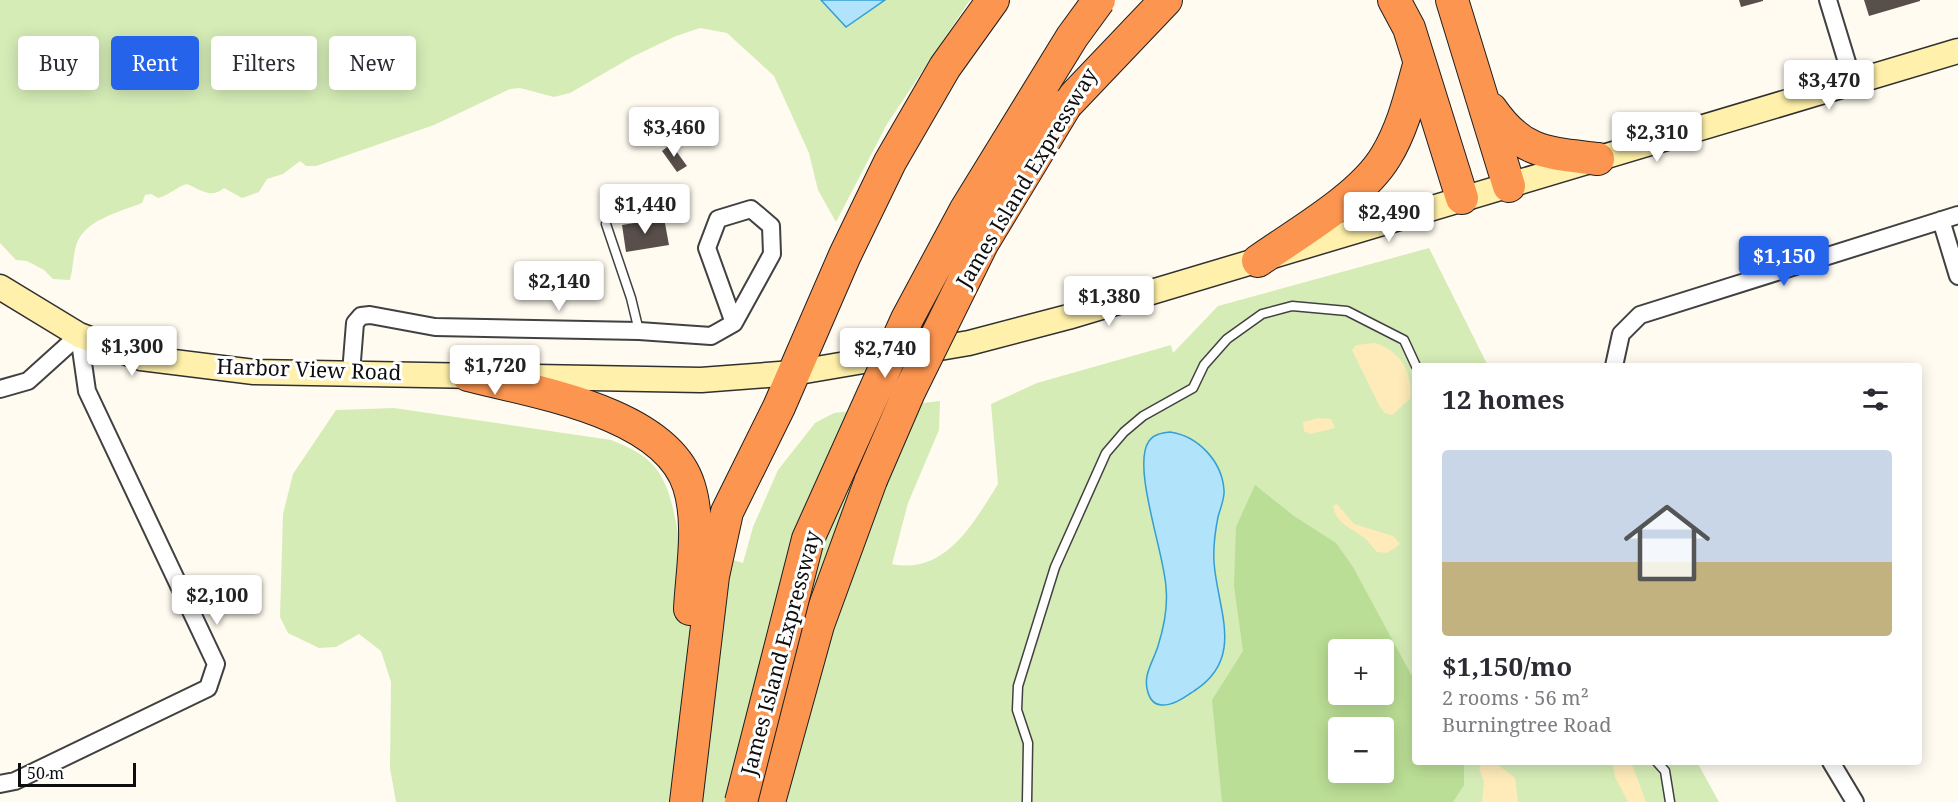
<!DOCTYPE html>
<html lang="en">
<head>
<meta charset="utf-8">
<style>
	body { margin:0; font-family:"Noto Serif",serif; background:#f2f2f3; color:#2b2b33; height:100vh; display:flex; flex-direction:column; font-size:22px; white-space:nowrap }
	* { box-sizing:border-box; margin:0 }
	p { font-size:20px; color:#7c7c81 }
	.icon { flex:none; width:33px; height:33px; fill:none; stroke:currentColor; stroke-width:2; stroke-linecap:round; stroke-linejoin:round }
	.map { position:relative; flex:1; overflow:hidden }
	.panel { position:absolute; left:1412px; top:363px; width:510px; height:402px; display:flex; flex-direction:column; background:#fff; border-radius:6px; box-shadow:0 3px 15px #0003 }
	.panel>* { flex:none }
	.top-card { position:absolute; left:18px; top:36px; width:570px; height:54px; display:flex; gap:12px }
	.controls { position:absolute; left:1328px; top:639px; display:grid; gap:12px }
	.controls a { display:grid; place-items:center; width:66px; height:66px; border-radius:6px; background:#fff; box-shadow:0 3px 15px #0003; font-size:30px }
	.scale { position:absolute; left:18px; bottom:15px; width:118px; box-sizing:border-box; padding-left:6px; border:3px solid #0e0e0e; border-top:0; font-size:16px; line-height:21px; white-space:nowrap; color:#0e0e0e; -webkit-text-stroke:4px #fff; paint-order:stroke }
	.price { position:absolute; translate:-50% -51px; padding:0 14px; border-radius:6px; background:#fff; color:#222; font-size:20px; line-height:39px; filter:drop-shadow(0 2px 3px #0008) }
	.price::after { content:''; position:absolute; left:50%; top:36px; width:18px; height:14px; margin-left:-9px; background:inherit; clip-path:polygon(0 0,100% 0,50% 100%) }
	.price.on { background:#2563eb; color:#fff }
	ul { padding:0; list-style:none }
	li { display:grid; align-content:center; gap:12px; height:318px; padding:0 30px }
	li span { display:grid; place-items:center; height:186px; border-radius:6px; color:#555 }
	li>.icon { margin-inline-start:auto }
	span .icon { width:108px; height:108px; fill:#fffc; stroke-width:1 }
	li b { font-size:26px }
	h2 { display:flex; justify-content:space-between; align-items:center; height:72px; padding:0 30px; font-size:26px }
	.tag { padding:0 21px; border-radius:6px; background:#fff; box-shadow:0 3px 15px #0003; font-size:21px; line-height:54px }
	.tag.on { background:#2563eb; color:#fff }
	.map>svg:first-child { display:block }
	.green { fill:#d5ecb7; fill-rule:evenodd }
	.forest { fill:#bade95; fill-rule:evenodd }
	.sand { fill:#feebb9 }
	.water { fill:#b1e3fa; stroke:#349ed5; stroke-width:1.5 }
	.building { fill:#584f4a }
	.lines { fill:none; stroke-linecap:round; stroke-linejoin:round }
	.service-casing { stroke:#414141; stroke-width:11 }
	.minor-casing { stroke:#414141; stroke-width:20 }
	.secondary-casing { stroke:#303030; stroke-width:27 }
	.motorway-casing { stroke:#1f1f1f; stroke-width:34 }
	.service { stroke:#fff; stroke-width:8 }
	.minor { stroke:#fff; stroke-width:16 }
	.secondary { stroke:#fff1ab; stroke-width:24 }
	.motorway { stroke:#fc9550; stroke-width:32 }
	.motorway-bridge-casing { stroke:#1f1f1f; stroke-width:34; stroke-linecap:butt }
	.motorway-bridge { stroke:#fc9550; stroke-width:32 }
	.labels { text-anchor:middle; stroke-width:6; stroke-linejoin:round; paint-order:stroke }
	.street-label { font-size:21px; fill:#0e0e0e; stroke:#fff }
</style>
</head>
<body>
<div class="map">
<svg width="1958" height="802" viewBox="0 0 1958 802">
	<rect width="100%" height="100%" fill="#fffbf0"/>
	<path class="green" d="M 0,0 L 821,0 L 846,27 L 885,0 L 970,0 L 887,124 L 836,222 L 818,190 L 809,153 L 774,76 L 727,33 L 700,28 L 676,36 L 632,57 L 570,93 L 554,97 L 520,88 L 510,89 L 434,125 L 316,166 L 306,166 L 300,161 L 283,174 L 267,179 L 259,192 L 242,198 L 224,188 C 211,199 201,190 187,184 C 176,187 170,195 158,198 L 151,194 L 145,195 L 142,203 C 120,212 83,220 76,246 C 73,257 73,269 70,280 L 53,279 L 44,270 L 27,261 L 16,260 L 0,243 Z
		M 1429,248 L 1488,366 L 1414,366 L 1414,762 L 1697,762 L 1719,802 L 396,802 L 390,768 L 391,682 L 381,651 L 359,634 L 336,647 L 319,648 L 288,633 L 280,617 L 283,514 L 293,474 L 336,410 L 394,408 L 611,440 C 625,446 641,452 652,464 C 671,483 675,519 680,544 L 743,563 L 753,527 L 778,470 L 815,423 L 834,413 L 940,401 L 939,430 L 908,503 L 892,564 C 945,575 973,524 998,484 L 991,404 L 1037,383 L 1171,345 L 1173,353 L 1218,306 ZM 1338,650 L 1383,650 L 1383,694 L 1338,694 ZM 1338,728 L 1383,728 L 1383,772 L 1338,772 Z"/>
	<path class="forest" d="M 1255,485 L 1294,516 L 1336,543 L 1353,567 L 1414,680 L 1414,762 L 1464,762 L 1464,785 L 1453,802 L 1222,802 L 1212,700 L 1243,651 L 1234,586 L 1236,527 ZM 1338,650 L 1383,650 L 1383,694 L 1338,694 ZM 1338,728 L 1383,728 L 1383,772 L 1338,772 Z"/>
	<path class="sand" d="M 1375,343 C 1399,350 1414,372 1410,399 L 1392,415 L 1385,413 L 1379,405 L 1352,350 L 1356,345 Z
		M 1318,418 L 1331,419 L 1335,428 L 1310,434 L 1304,431 L 1303,422 Z
		M 1337,504 L 1354,524 L 1393,536 L 1400,544 L 1387,553 L 1377,552 C 1372,547 1369,541 1363,537 C 1351,527 1337,525 1333,506 Z
		M 1484,762 L 1497,764 L 1515,778 L 1518,802 L 1482,802 L 1484,782 L 1479,768 Z
		M 1612,762 L 1631,762 L 1646,802 L 1628,802 L 1615,777 Z"/>
	<path class="water" d="M 821,0 L 885,0 L 846,27 Z
		M 1170,432 C 1198,436 1222,461 1224,490 C 1225,498 1220,509 1218,517 C 1215,532 1213,546 1214,562 C 1217,609 1246,658 1194,691 C 1185,697 1173,706 1161,705 C 1148,704 1145,686 1147,676 C 1149,666 1155,656 1158,646 C 1164,627 1168,608 1166,588 C 1165,555 1131,466 1149,441 C 1154,434 1162,433 1170,432 Z"/>
	<path class="building" d="M 1739,0 L 1763,0 L 1763,1 L 1741,7 Z
		M 1864,0 L 1920,0 L 1920,1 L 1869,16 Z
		M 671,144 L 687,166 L 677,172 L 662,151 Z
		M 664,218 L 669,245 L 626,252 L 622,225 Z"/>
	<g class="lines">
		<g class="service-casing">
			<path id="service" d="M 606,224 L 631,298 L 639,331
				M 1657,762 L 1665,771 L 1670,802
				M 1027,802 L 1028,743 L 1017,710 L 1018,686 L 1055,567 L 1106,453 L 1124,432 L 1143,416 L 1193,388 L 1204,365 L 1227,339 L 1262,314 L 1292,306 L 1347,311 L 1404,340 L 1416,366"/>
		</g>
		<g class="minor-casing">
			<path id="minor" d="M 1828,0 L 1853,82
				M 1941,220 L 1958,276
				M 1614,366 L 1621,334 L 1640,315 L 1958,215
				M 351,373 L 355,323 L 361,316 L 370,315 L 435,327 L 639,331 L 711,336 L 734,323 L 772,254 L 771,226 L 751,209 L 718,219 L 707,248 L 734,323
				M 0,389 L 28,381 L 79,335
				M 1831,762 L 1855,802
				M 0,784 L 15,781 L 208,688 L 216,664 L 87,391 L 79,335"/>
		</g>
		<g class="secondary-casing">
			<path id="secondary" d="M 0,287 L 79,335 L 141,358 L 254,372 L 701,380 L 793,373 L 969,343 L 1068,317 L 1958,51"/>
		</g>
		<g class="motorway-casing">
			<path id="motorway" d="M 1394,0 L 1409,28 L 1462,198
				M 1452,0 L 1509,186
				M 1066,105 L 1166,0
				M 1491,109 C 1522,154 1548,153 1598,159
				M 1258,261 C 1296,234 1362,197 1386,156 C 1403,128 1410,97 1419,65
				M 468,375 C 534,392 666,412 689,486 C 701,524 692,570 690,609
				M 686,802 L 713,576 L 727,512 L 779,407 L 845,255 L 890,162 L 945,67 L 993,0
				M 769,802 L 818,625 L 871,480"/>
		</g>
		<use href="#service" class="service"/>
		<use href="#minor" class="minor"/>
		<use href="#secondary" class="secondary"/>
		<use href="#motorway" class="motorway"/>
		<g class="motorway-bridge-casing">
			<path id="motorway-bridge" d="M 871,480 L 909,392 L 982,244 L 1066,105
				M 741,802 L 808,539 L 907,319 L 965,211 L 1072,37 L 1099,0"/>
		</g>
		<use href="#motorway-bridge" class="motorway-bridge"/>
	</g>
	<g class="labels">
		<g class="street-label">
			<text transform="translate(1027 178) rotate(-59)" y="7">James Island Expressway</text>
			<text transform="translate(309 370) rotate(2)" y="7">Harbor View Road</text>
			<text transform="translate(781 653) rotate(-75)" y="7">James Island Expressway</text>
		</g>
	</g>
</svg>
<div class="controls">
<a>+</a>
<a>−</a>
</div>
<div class="scale">50 m</div>
<b class="price" style="left:1829px;top:111px">$3,470</b>
<b class="price" style="left:674px;top:158px">$3,460</b>
<b class="price" style="left:1657px;top:163px">$2,310</b>
<b class="price" style="left:645px;top:235px">$1,440</b>
<b class="price" style="left:1389px;top:243px">$2,490</b>
<b class="price on" style="left:1784px;top:287px">$1,150</b>
<b class="price" style="left:559px;top:312px">$2,140</b>
<b class="price" style="left:1109px;top:327px">$1,380</b>
<b class="price" style="left:132px;top:377px">$1,300</b>
<b class="price" style="left:885px;top:379px">$2,740</b>
<b class="price" style="left:495px;top:396px">$1,720</b>
<b class="price" style="left:217px;top:626px">$2,100</b>
<div class="top-card">
<a class="tag">Buy</a>
<a class="tag on">Rent</a>
<a class="tag">Filters</a>
<a class="tag">New</a>
</div>
<section class="panel">
<h2>12 homes<svg class="icon" aria-label="filters" viewBox="0 0 24 24"><path d="M4 7h16M4 17h16"/><circle cx="9" cy="7" r="2"/><circle cx="15" cy="17" r="2"/></svg></h2>
<ul>
<li><span style="background:linear-gradient(#c9d6e8 60%,#c2b280 0)"><svg class="icon" aria-label="home" viewBox="0 0 24 24"><path d="M3 11l9-7 9 7M6 9v11h12V9"/></svg></span><div><b>$1,150/mo</b><p>2 rooms · 56 m²</p><p>Burningtree Road</p></div></li>
</ul>
</section>
</div>
</body>
</html>
